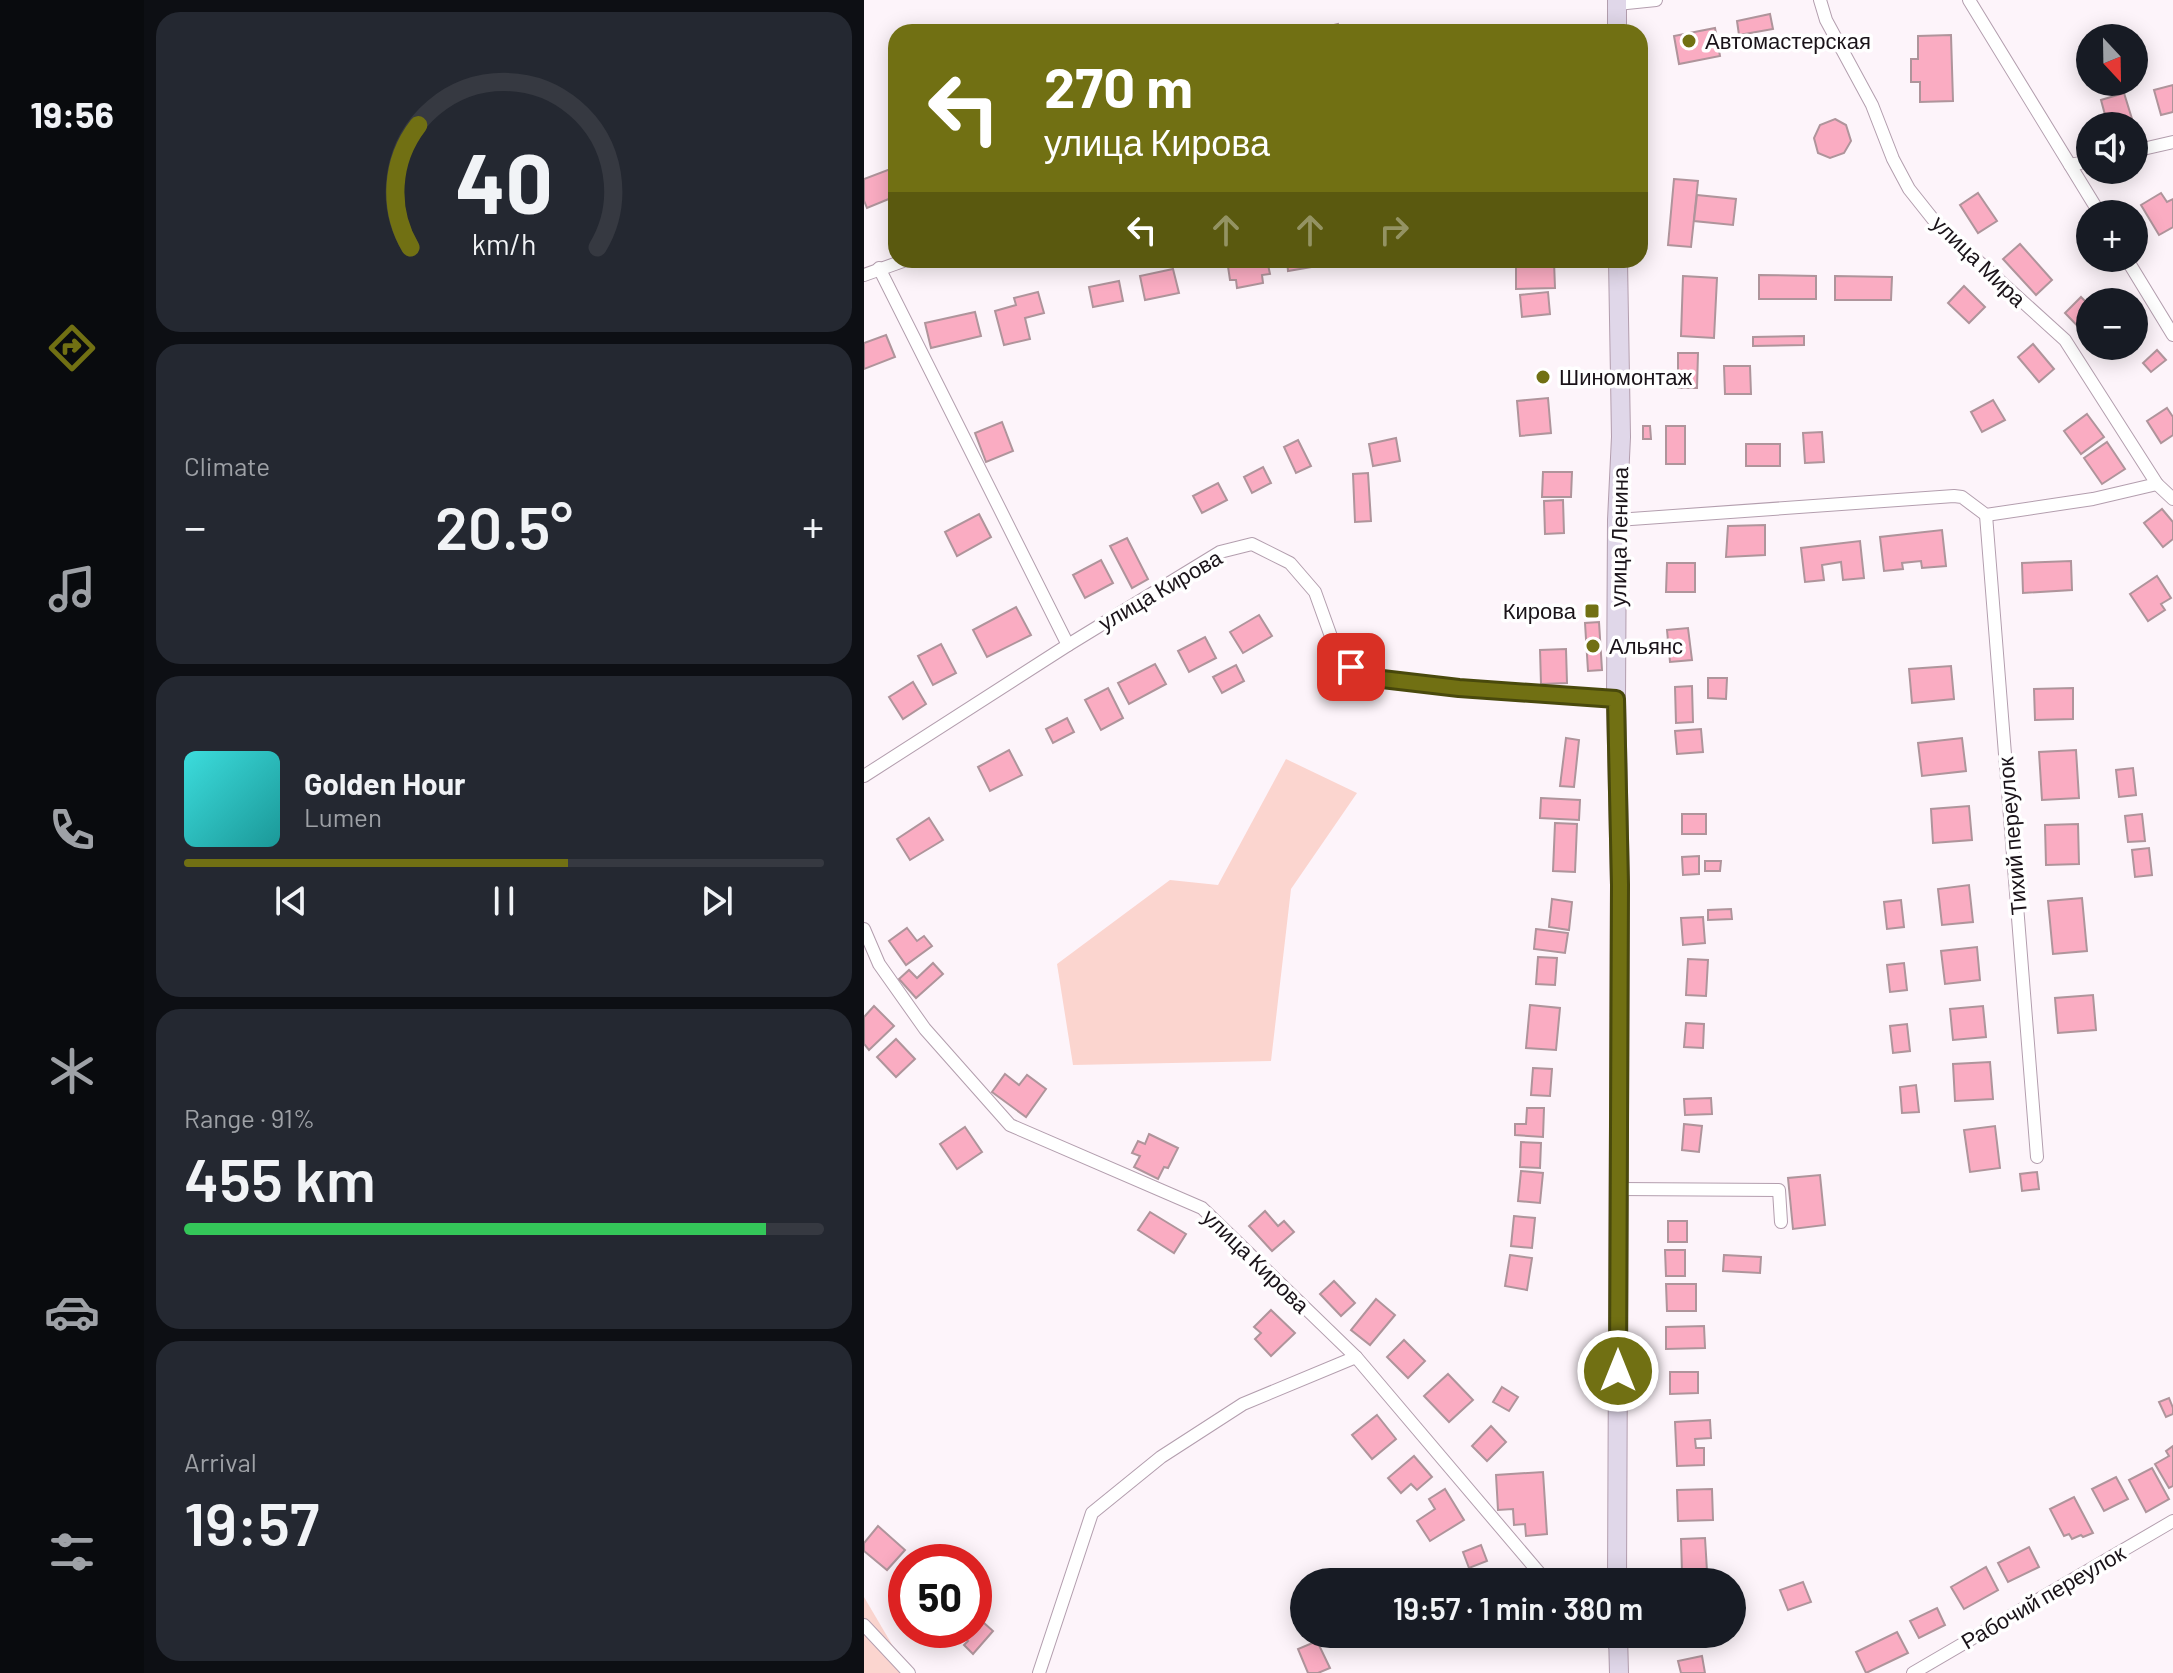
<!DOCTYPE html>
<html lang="en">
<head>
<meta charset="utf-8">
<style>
	body { margin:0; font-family:Barlow,sans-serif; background:#242831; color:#f1f3f6; height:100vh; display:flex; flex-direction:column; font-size:30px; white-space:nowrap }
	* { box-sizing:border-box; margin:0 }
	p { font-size:26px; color:#9ea1a6 }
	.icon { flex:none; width:44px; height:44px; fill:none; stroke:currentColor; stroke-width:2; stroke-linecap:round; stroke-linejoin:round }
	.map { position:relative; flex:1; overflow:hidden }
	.drawer { display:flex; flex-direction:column; gap:12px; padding:12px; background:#0d0f14; width:720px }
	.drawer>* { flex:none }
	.hud { position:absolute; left:24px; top:24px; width:760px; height:244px; border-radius:24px; box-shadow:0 4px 20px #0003; background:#717013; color:#fff; overflow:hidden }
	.needle { width:52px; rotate:158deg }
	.fabs { position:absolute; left:1212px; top:24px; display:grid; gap:16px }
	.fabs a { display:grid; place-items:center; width:72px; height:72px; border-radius:50%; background:#171b24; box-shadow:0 4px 20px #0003; font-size:40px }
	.speed { position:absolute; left:24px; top:1544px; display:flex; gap:16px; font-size:40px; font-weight:700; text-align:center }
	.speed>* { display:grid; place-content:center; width:104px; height:104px; border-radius:50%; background:#171b24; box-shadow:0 4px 20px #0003; line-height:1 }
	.speed .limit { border:12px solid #d22; background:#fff; color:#111 }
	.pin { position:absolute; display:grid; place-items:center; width:68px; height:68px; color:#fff; margin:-34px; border-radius:16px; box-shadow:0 4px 12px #0006 }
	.me { position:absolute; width:88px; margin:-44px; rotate:0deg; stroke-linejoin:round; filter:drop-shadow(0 0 6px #0008) }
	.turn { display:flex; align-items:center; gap:28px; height:168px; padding:0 24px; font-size:36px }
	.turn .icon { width:104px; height:104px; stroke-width:2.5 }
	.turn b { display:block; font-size:56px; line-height:68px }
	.lanes { display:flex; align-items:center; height:76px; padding:0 24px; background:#0003; justify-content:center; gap:40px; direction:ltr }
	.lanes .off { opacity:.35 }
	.big { font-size:60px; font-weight:600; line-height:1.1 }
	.drawer .widget { flex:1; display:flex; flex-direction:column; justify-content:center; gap:12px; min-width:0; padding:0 28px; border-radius:24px; background:#242831 }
	.drawer .dial { align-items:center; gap:0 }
	.dial svg { height:208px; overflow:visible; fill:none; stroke:#363941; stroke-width:7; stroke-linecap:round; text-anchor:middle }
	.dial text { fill:#f1f3f6; stroke:none }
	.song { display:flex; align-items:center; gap:24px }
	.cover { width:96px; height:96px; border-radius:12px; background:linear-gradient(135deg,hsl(180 70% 55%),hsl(180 70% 35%)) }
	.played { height:8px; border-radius:4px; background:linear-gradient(90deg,#717013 60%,#363941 60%) }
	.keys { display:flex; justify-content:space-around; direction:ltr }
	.heat { display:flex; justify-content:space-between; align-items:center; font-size:44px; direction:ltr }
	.charge { height:12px; border-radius:6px; background:linear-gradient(90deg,#34c759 91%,#363941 0) }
	.trip { position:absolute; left:426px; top:1568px; width:456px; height:80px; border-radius:40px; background:#171b24; box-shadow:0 4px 20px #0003; font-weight:600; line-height:80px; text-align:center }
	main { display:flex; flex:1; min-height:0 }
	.tabs { display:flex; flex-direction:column; width:144px; justify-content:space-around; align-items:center; background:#090b0e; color:#9ea1a6 }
	.tabs .icon { width:56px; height:56px }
	.tabs .on { color:#717013 }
	.tabs b { font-size:36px; color:#f1f3f6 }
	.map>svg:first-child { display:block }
	.green { fill:#fbd5cf }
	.building { fill:#faacc2; stroke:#af949b; stroke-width:2 }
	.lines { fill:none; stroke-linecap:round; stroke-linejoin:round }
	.minor-casing { stroke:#b39eae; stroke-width:14 }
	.secondary-casing { stroke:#b39eae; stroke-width:20 }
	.minor { stroke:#fff; stroke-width:12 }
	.secondary { stroke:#e0d7e9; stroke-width:18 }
	.route-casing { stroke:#49490c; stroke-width:20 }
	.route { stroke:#717013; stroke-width:14 }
	.poi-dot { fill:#717013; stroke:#fff; stroke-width:3 }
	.labels { text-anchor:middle; stroke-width:7; stroke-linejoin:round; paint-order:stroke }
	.poi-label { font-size:22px; fill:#1a1319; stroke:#fff; text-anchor:start }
	.street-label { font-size:22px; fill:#1a1319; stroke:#fff }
</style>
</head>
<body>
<main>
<nav class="tabs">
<b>19:56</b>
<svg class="icon on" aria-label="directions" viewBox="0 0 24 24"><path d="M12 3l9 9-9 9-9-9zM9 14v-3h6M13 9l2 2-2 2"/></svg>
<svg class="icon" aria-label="music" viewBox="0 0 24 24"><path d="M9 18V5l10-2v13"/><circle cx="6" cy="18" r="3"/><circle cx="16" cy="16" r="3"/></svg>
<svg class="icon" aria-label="phone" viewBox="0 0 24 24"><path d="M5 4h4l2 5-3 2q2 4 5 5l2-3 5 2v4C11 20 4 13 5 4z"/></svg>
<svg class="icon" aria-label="climate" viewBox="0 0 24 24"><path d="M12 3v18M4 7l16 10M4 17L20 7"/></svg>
<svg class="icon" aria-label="car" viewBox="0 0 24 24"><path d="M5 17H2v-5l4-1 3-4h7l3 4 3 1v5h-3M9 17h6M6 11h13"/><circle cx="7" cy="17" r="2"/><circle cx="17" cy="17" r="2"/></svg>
<svg class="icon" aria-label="filters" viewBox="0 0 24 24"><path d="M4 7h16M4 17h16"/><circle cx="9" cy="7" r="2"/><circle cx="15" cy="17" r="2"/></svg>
</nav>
<section class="drawer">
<div class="widget dial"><svg viewBox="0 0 100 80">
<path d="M14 69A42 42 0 1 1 86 69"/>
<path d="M14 69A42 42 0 0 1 17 22" stroke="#717013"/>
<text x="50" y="56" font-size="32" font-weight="700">40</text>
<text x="50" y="72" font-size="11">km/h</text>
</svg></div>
<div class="widget"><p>Climate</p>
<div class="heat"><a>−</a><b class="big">20.5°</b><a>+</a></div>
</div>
<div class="widget">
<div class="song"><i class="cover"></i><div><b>Golden Hour</b><p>Lumen</p></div></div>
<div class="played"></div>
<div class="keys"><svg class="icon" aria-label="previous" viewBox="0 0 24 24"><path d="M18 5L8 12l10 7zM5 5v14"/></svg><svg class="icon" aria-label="pause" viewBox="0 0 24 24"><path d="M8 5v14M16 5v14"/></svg><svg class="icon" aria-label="next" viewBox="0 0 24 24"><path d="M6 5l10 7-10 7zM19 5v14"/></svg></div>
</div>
<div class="widget"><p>Range · 91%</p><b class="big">455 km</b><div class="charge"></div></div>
<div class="widget"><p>Arrival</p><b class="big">19:57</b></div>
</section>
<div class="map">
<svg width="1309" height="1673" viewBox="0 0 1309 1673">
	<rect width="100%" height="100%" fill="#fdf4fa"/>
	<g class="green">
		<polygon points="422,759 493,793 427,889 407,1061 209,1065 193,964 306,880 354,885"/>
		<polygon points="0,1597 30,1648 40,1673 0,1673"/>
	</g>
	<g class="building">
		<polygon points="906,14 909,29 875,35 873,21"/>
		<polygon points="474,24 476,32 459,32 458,28"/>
		<polygon points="851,28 856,56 815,64 810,36"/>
		<polygon points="1087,35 1089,101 1056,102 1056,82 1047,82 1047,59 1054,59 1054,36"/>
		<polygon points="1309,85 1309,112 1297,115 1290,90"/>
		<polygon points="1260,93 1269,122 1255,126 1244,126 1237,100"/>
		<polygon points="971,119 982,125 987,141 980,153 966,158 954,153 950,138 956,125"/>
		<polygon points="29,168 32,177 32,196 3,208 0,201 0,179"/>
		<polygon points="810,179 834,181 827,247 804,245"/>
		<polygon points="1114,193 1133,221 1114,233 1096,205"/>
		<polygon points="1297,193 1303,202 1309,199 1309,227 1295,235 1277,205"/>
		<polygon points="833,195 872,199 869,225 830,221"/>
		<polygon points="1156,244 1188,280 1172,295 1139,259"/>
		<polygon points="363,260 403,260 406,274 398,275 399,283 373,288 372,280 366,280"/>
		<polygon points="423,260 454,260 454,266 424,271"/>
		<polygon points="690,261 691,288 652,289 652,263"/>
		<polygon points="309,269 315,293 281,300 276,276"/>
		<polygon points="895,275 952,276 952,299 895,299"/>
		<polygon points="819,276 853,278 850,338 817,336"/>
		<polygon points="971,276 1028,277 1027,300 971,300"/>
		<polygon points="255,281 259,301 229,307 225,287"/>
		<polygon points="1100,286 1121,307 1105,323 1084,303"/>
		<polygon points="174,292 180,313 161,318 166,339 140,345 131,311 152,305 150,298"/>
		<polygon points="684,292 686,314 658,317 656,295"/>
		<polygon points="1217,297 1226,306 1226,339 1201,313"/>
		<polygon points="111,312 117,336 67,348 61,323"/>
		<polygon points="22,335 31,357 0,369 0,343"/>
		<polygon points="940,336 940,345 889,346 889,337"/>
		<polygon points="1169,344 1190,369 1175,382 1154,357"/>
		<polygon points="1293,350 1302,360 1287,372 1279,363"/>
		<polygon points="814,353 834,353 833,388 814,388"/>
		<polygon points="860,366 886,366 887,394 861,394"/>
		<polygon points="684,398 687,433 656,436 653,401"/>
		<polygon points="1129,400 1141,420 1118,432 1107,412"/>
		<polygon points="1303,408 1309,417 1309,435 1297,443 1283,421"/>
		<polygon points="1223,414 1240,437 1217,454 1200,431"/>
		<polygon points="138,422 149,451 122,462 111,433"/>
		<polygon points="779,426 786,426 787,439 779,439"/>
		<rect x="802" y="426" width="19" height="38"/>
		<polygon points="958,432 960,462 941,463 939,433"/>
		<polygon points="532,438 536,461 509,466 505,444"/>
		<polygon points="434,440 447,466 432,473 420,447"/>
		<polygon points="1243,442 1261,469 1238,484 1220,458"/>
		<rect x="882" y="444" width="34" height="22"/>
		<polygon points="399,467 407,483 388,493 380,477"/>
		<polygon points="679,472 708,472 707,497 678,497"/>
		<polygon points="504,473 507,521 491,522 489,474"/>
		<polygon points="354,483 363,500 338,513 329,496"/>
		<polygon points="699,500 700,533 681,534 680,501"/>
		<polygon points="1298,509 1309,522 1309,539 1299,547 1280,523"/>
		<polygon points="115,514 127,537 93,556 81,532"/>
		<polygon points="901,525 901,555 862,557 864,526"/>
		<polygon points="1078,530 1082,566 1058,568 1057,561 1038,563 1039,569 1020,571 1016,537"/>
		<polygon points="263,538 284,579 268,588 246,546"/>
		<polygon points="996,541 1000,578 979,580 977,562 958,565 960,580 941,582 937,548"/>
		<polygon points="237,560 249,583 221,598 209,575"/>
		<polygon points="1207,561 1208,590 1159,593 1158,563"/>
		<polygon points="803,563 831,563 831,592 802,592"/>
		<polygon points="1293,576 1307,598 1297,604 1301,610 1284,621 1266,594"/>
		<polygon points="724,603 733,603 733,616 724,617"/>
		<polygon points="152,607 167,635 123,657 109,630"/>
		<polygon points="395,615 408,636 379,653 366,632"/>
		<polygon points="735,622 738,670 724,671 721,623"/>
		<polygon points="824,628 828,660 806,662 803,630"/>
		<polygon points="341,637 352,658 325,672 314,651"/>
		<polygon points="77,644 92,673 69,685 54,656"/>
		<polygon points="702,649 703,683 677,684 676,650"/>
		<polygon points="291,664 302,684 265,704 254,683"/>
		<polygon points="372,665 380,681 358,693 349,677"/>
		<polygon points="1087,666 1090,699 1048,703 1045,669"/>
		<polygon points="844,678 863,678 862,699 844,698"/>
		<polygon points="49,682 62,704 39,719 25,697"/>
		<polygon points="828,686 829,722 812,723 811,687"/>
		<polygon points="244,688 259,718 237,730 221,700"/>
		<polygon points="1209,688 1209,719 1171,720 1170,689"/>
		<polygon points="203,718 210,732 189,743 182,729"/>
		<polygon points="837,729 839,752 813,754 811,731"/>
		<polygon points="702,738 715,740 710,787 696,786"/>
		<polygon points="1098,738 1102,771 1058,776 1054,743"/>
		<polygon points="145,750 158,775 126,791 114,767"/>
		<polygon points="1212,750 1215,798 1178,800 1175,752"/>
		<polygon points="1269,768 1272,795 1255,797 1252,770"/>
		<polygon points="677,798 716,800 715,820 676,818"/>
		<polygon points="1105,806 1108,840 1069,843 1067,809"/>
		<rect x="818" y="814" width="24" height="20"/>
		<polygon points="1278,814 1281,841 1264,842 1261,816"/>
		<polygon points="65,818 79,840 46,860 33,839"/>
		<polygon points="691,823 713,824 711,872 689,871"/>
		<polygon points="1214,824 1215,864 1182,865 1181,825"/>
		<polygon points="1285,848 1288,875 1271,877 1268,850"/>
		<polygon points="835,856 835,874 819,875 818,857"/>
		<polygon points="841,861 857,861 856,871 841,871"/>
		<polygon points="1105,885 1109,922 1078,925 1074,889"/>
		<polygon points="1218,898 1223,951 1189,954 1184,901"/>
		<polygon points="688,899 708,902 705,930 685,927"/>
		<polygon points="1037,900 1040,927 1023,929 1020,902"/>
		<polygon points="867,909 868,919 844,920 844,910"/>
		<polygon points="839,917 841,943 819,945 817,918"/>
		<polygon points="43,928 53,941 60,936 68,946 42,965 25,941"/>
		<polygon points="672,929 704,933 701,953 670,949"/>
		<polygon points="1113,947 1116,980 1081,984 1077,951"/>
		<polygon points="674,957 693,958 691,985 672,984"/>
		<polygon points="824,959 844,960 842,996 822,995"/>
		<polygon points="69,963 79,974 52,998 35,979 45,970 53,978"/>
		<polygon points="1040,963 1043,990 1026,992 1023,965"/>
		<polygon points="1229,995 1232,1030 1194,1033 1191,998"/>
		<polygon points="666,1005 696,1008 692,1050 662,1048"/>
		<polygon points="10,1006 30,1026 5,1050 0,1044 0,1017"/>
		<polygon points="1119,1006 1122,1037 1089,1040 1086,1009"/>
		<polygon points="822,1023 840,1024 839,1048 820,1047"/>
		<polygon points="1043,1024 1046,1051 1029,1053 1026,1026"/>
		<polygon points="32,1039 51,1059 32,1077 13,1057"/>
		<polygon points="1126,1062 1129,1099 1091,1101 1089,1064"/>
		<polygon points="669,1068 688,1069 686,1096 667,1095"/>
		<polygon points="141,1074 155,1085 163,1075 182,1089 162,1117 128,1092"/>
		<polygon points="1052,1085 1055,1112 1038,1113 1036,1087"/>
		<polygon points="847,1098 848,1114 821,1115 820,1099"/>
		<polygon points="663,1108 680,1108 679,1137 651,1135 651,1124 662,1124"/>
		<polygon points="820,1124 838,1126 835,1152 818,1150"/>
		<polygon points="1131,1126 1136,1168 1106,1172 1100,1130"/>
		<polygon points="101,1127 118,1152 93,1169 76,1144"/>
		<polygon points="285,1134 314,1148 304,1168 300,1167 294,1179 270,1167 276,1156 268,1153 274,1141 281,1144"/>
		<polygon points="657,1142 677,1143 676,1168 656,1167"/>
		<polygon points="657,1171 679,1173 676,1203 654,1201"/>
		<polygon points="1173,1172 1175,1189 1158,1191 1156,1174"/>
		<polygon points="956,1175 961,1225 929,1229 924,1178"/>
		<polygon points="401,1211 414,1226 420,1221 430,1232 408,1251 385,1226"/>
		<polygon points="286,1212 322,1234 310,1253 274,1230"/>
		<polygon points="650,1216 671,1218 668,1248 647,1246"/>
		<rect x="804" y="1221" width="19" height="21"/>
		<polygon points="801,1250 821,1250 821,1276 802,1276"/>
		<polygon points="646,1255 668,1258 663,1290 641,1286"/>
		<polygon points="860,1255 897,1257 896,1273 859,1271"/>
		<polygon points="470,1281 491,1303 477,1316 456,1294"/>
		<polygon points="802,1284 832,1284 832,1311 803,1311"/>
		<polygon points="512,1299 531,1315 506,1345 487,1330"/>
		<polygon points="407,1310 431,1333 407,1356 391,1339 397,1333 390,1327"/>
		<polygon points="840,1326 841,1348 802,1349 802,1327"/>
		<polygon points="540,1340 561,1361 544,1378 523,1357"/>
		<polygon points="806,1372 834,1372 834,1393 806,1394"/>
		<polygon points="584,1374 609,1400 585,1422 560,1396"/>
		<polygon points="638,1387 654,1397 645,1411 629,1402"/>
		<polygon points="1305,1398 1309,1408 1309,1414 1302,1417 1295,1402"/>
		<polygon points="513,1415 532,1439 508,1459 488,1435"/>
		<polygon points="846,1420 847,1438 831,1439 832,1448 840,1448 840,1465 813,1466 811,1422"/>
		<polygon points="627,1426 642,1442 623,1461 608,1446"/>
		<polygon points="1309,1446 1309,1486 1305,1488 1291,1464 1305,1456 1302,1451"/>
		<polygon points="550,1456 568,1477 553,1490 547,1484 537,1493 524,1478"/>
		<polygon points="1288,1468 1305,1499 1282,1512 1265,1480"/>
		<polygon points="679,1472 683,1534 662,1536 661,1524 650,1525 649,1509 634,1510 632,1475"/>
		<polygon points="1252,1477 1264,1499 1240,1511 1228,1489"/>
		<polygon points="581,1489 600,1520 566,1541 553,1521 571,1509 565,1499"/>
		<polygon points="848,1489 849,1520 814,1521 813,1490"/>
		<polygon points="1210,1497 1229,1533 1219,1537 1217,1535 1208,1539 1205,1534 1200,1536 1186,1509"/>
		<polygon points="14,1526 41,1550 23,1570 0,1551 0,1543"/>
		<polygon points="841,1538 843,1571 818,1572 817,1539"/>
		<polygon points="617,1545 623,1561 605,1568 599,1552"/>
		<polygon points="1165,1547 1175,1567 1144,1582 1134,1563"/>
		<polygon points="1122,1567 1134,1590 1100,1609 1087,1587"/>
		<polygon points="939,1582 947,1602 924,1610 916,1590"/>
		<polygon points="1073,1608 1081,1625 1055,1638 1046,1621"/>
		<polygon points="110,1614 129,1631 109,1654 100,1645 104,1641 92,1630 110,1630"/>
		<polygon points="1033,1632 1044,1653 1002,1673 992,1652"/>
		<polygon points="817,1634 865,1634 866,1635 817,1639"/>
		<polygon points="453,1641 466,1668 454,1673 444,1673 434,1649"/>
		<polygon points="838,1656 841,1673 817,1673 814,1661"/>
	</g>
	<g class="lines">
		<defs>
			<g id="minor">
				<polyline points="956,0 962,20 1008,105 1029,159 1045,189 1072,223 1201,340 1293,484 1309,499"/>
				<polyline points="1105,0 1236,214"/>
				<polyline points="753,4 792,0"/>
				<polyline points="1270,151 1309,142"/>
				<polyline points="1206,165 1226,161"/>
				<polyline points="1262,258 1309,335"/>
				<polyline points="15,268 204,645"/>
				<polyline points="0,275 42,260"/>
				<polyline points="1122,515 1173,1157"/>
				<polyline points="753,520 1090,496 1098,497 1122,515 1229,499 1293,484"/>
				<polyline points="0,776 204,645 356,552 388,544 426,563 451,592 474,656 501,677 595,688 752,699"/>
				<polyline points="0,929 15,964 61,1029 146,1125 338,1208 492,1357 683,1582"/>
				<polyline points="755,1189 915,1190 917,1222"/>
				<polyline points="0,1625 45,1673"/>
				<polyline points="738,1634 755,1648"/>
				<polyline points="175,1673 228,1513 297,1457 379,1404 492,1357"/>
				<polyline points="1049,1673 1309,1521"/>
			</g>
			<g id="secondary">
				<polyline points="753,32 753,0"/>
				<polyline points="753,1582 756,885 752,699 753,520 757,437 754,260"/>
				<polyline points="754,1634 755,1673"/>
			</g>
		</defs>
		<use href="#minor" class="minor-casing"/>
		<use href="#secondary" class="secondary-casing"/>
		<use href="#minor" class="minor"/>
		<use href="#secondary" class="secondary"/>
	</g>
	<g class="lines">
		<defs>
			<polyline id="route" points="487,667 501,677 595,688 752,699 756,885 754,1371"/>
		</defs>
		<use href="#route" class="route-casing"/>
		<use href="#route" class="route"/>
	</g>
	<g class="poi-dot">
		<circle cx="825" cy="41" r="8"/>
		<circle cx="679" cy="377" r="8"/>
		<rect x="720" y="603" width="16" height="16" rx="4"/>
		<circle cx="729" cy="646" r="8"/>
	</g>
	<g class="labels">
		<g class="poi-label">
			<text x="841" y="49">Автомастерская</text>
			<text x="695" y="385">Шиномонтаж</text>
			<text x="712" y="619" text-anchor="end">Кирова</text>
			<text x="745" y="654">Альянс</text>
		</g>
		<g class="street-label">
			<text transform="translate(1115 261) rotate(44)" y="8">улица Мира</text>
			<text transform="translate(755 537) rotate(-89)" y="8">улица Ленина</text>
			<text transform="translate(296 590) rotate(-30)" y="8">улица Кирова</text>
			<text transform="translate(1148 836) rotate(-95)" y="8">Тихий переулок</text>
			<text transform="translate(392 1261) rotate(44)" y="8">улица Кирова</text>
			<text transform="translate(1179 1597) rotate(-30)" y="8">Рабочий переулок</text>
		</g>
	</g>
</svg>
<div class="fabs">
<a><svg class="needle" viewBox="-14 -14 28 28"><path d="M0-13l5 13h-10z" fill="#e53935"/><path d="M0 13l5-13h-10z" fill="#9ea1a6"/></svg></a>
<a><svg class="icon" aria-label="sound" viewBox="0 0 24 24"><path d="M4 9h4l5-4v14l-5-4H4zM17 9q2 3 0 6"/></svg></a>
<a>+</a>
<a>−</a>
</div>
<div class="speed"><div class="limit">50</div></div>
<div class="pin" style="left:487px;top:667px;background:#d93025"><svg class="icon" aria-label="arrive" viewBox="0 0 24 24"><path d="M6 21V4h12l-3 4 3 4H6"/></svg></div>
<svg class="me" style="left:754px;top:1371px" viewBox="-20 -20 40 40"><circle r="17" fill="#717013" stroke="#fff" stroke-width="3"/><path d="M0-11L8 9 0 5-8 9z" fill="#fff"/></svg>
<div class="trip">19:57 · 1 min · 380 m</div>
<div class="hud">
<div class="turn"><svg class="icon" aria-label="left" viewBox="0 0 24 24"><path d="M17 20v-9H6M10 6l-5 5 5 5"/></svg><div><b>270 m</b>улица Кирова</div></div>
<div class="lanes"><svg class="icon" aria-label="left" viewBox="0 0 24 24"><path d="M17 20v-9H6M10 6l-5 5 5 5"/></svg><svg class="icon off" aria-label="ahead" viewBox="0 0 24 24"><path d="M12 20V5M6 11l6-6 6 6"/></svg><svg class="icon off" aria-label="ahead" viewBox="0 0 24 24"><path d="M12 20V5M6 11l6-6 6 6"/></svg><svg class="icon off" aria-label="right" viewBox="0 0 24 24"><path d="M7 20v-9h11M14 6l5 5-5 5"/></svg></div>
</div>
</div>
</main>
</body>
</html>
